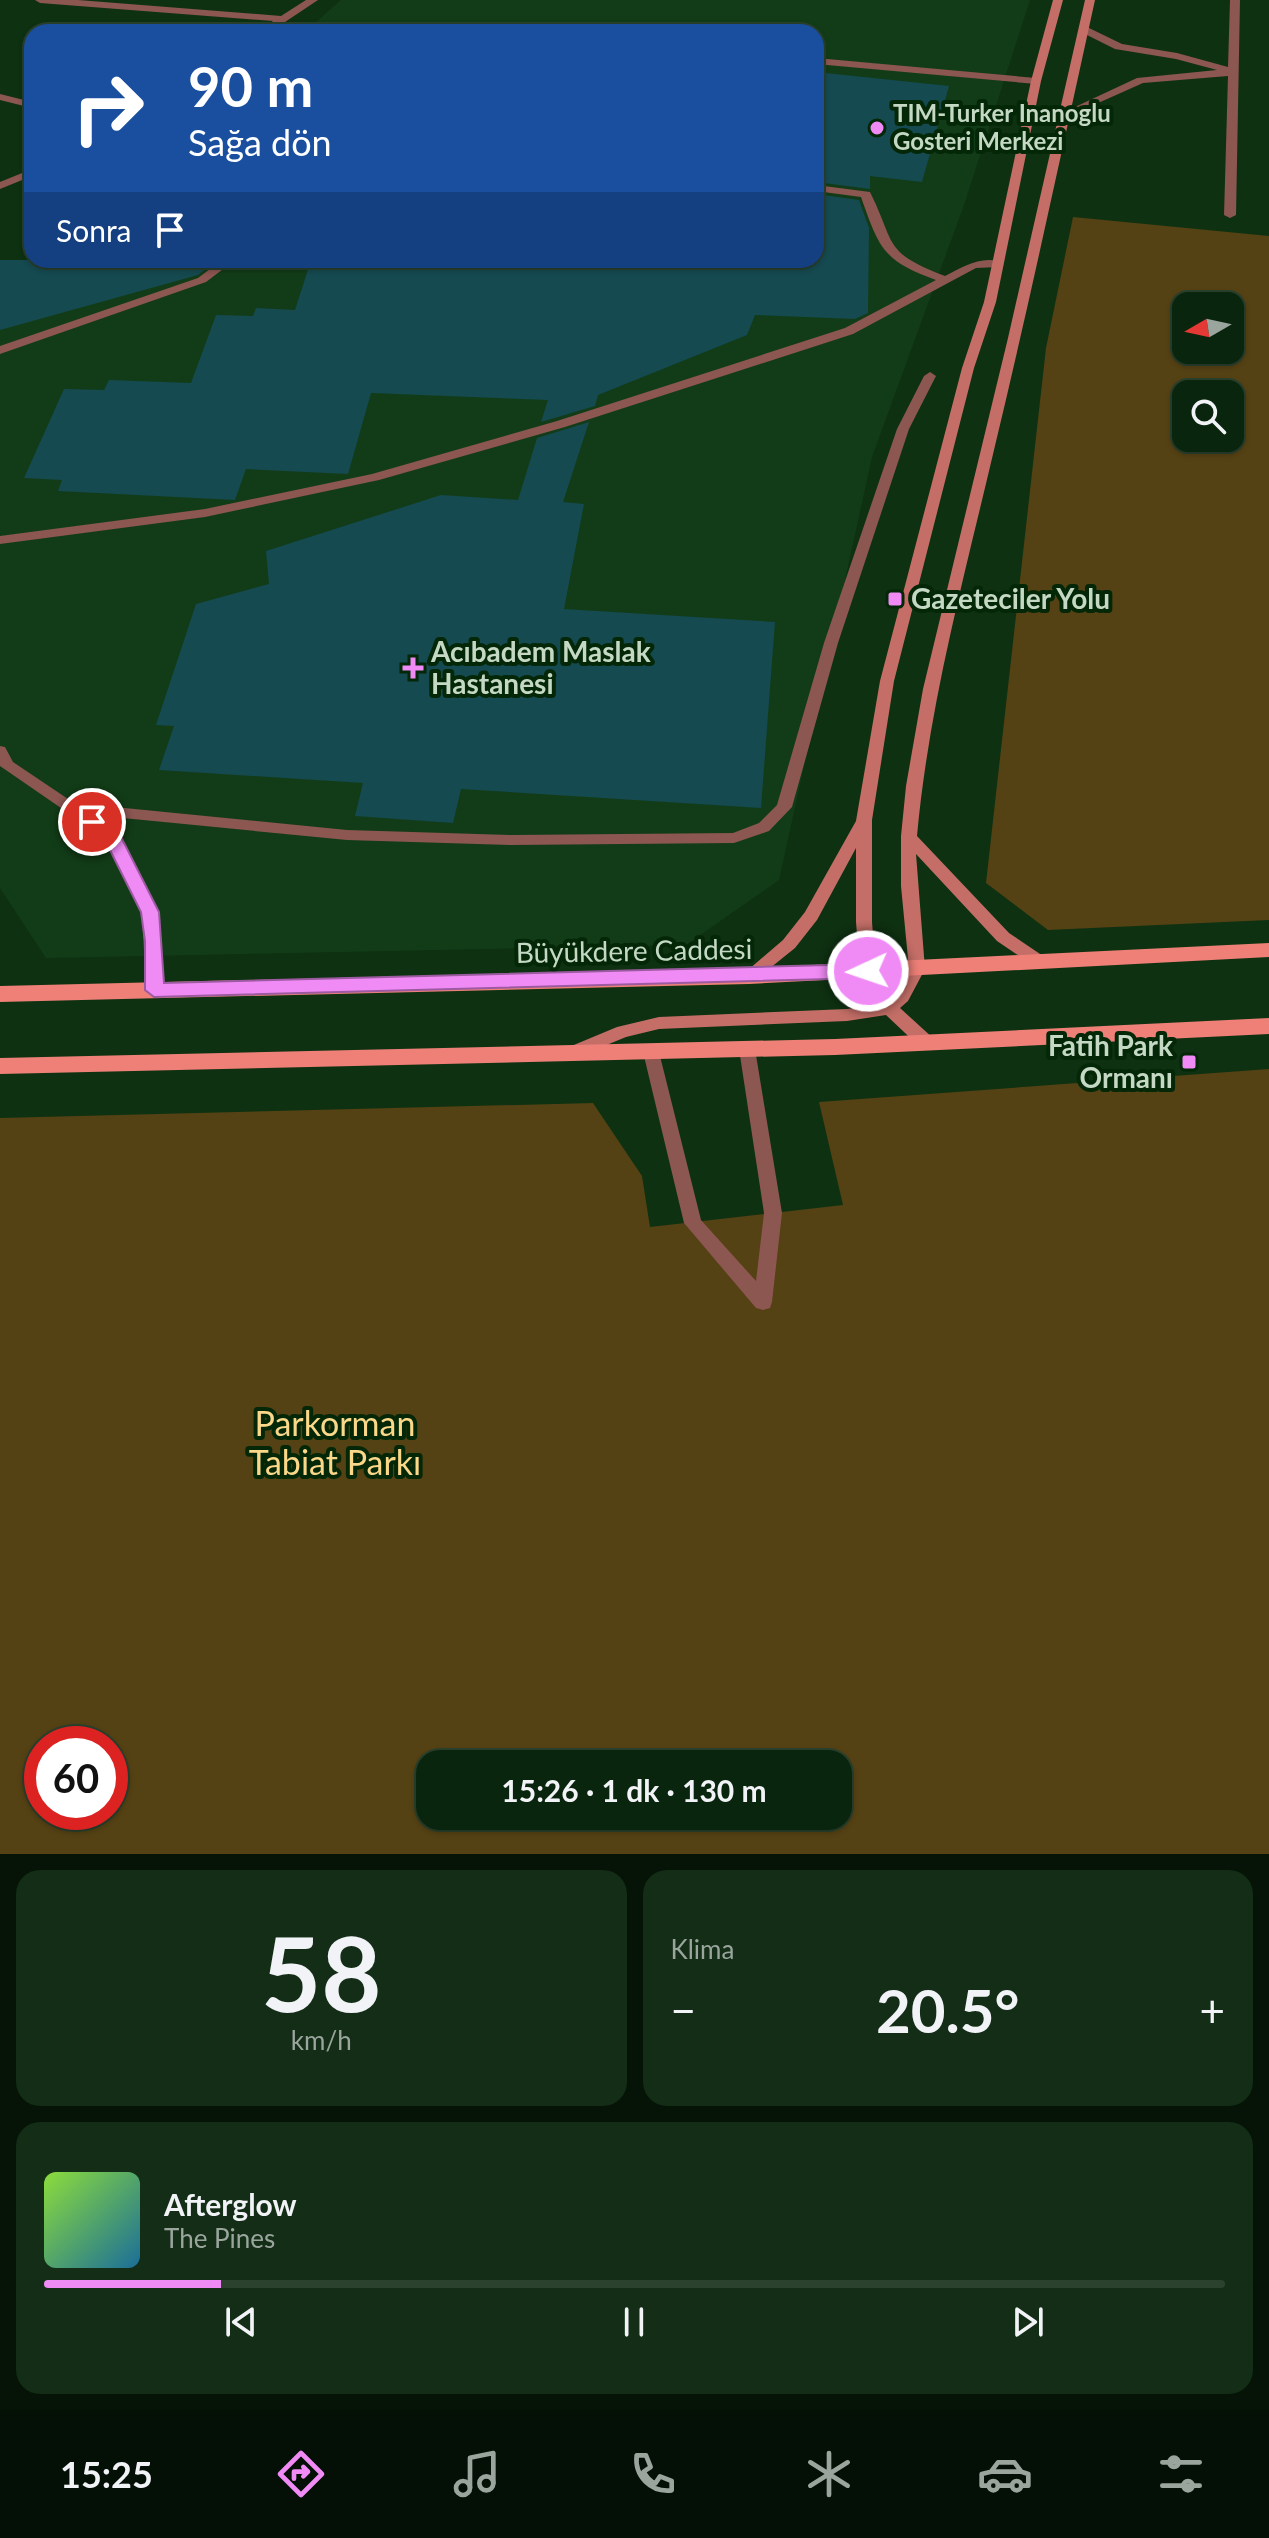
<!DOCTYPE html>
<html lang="tr">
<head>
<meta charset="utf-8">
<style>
	body { margin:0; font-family:Lato,sans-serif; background:#132d16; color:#f1f3f6; height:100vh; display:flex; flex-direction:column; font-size:30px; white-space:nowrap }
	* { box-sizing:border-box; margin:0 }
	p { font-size:26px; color:#99a59d }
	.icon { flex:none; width:44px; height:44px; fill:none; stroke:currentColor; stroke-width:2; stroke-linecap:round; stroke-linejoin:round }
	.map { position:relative; height:1854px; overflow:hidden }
	.panel { display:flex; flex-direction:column; gap:16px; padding:16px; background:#061407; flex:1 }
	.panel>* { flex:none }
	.banner { position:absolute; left:24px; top:24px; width:800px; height:244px; border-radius:24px; box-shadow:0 2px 6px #0004,0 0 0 2px #2a422e; background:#1a4fa0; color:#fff; overflow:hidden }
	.needle { width:52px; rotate:261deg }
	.tools { position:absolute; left:1172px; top:292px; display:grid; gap:16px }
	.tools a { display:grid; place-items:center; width:72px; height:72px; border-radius:16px; background:#0a250d; box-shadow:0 2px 6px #0004,0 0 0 2px #2a422e; font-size:40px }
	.speed { position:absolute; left:24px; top:1726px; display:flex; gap:16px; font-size:40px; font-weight:700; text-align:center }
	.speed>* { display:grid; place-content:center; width:104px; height:104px; border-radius:50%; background:#0a250d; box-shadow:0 2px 6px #0004,0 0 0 2px #2a422e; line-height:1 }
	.speed .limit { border:12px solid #d22; background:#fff; color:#111 }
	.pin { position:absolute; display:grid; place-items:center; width:68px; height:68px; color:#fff; margin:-34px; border:4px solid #fff; border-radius:50%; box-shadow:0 2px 8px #0007 }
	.me { position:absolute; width:88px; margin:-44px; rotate:267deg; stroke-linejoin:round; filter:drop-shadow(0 0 6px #0008) }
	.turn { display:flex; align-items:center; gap:28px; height:168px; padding:0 32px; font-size:36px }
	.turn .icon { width:104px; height:104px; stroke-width:2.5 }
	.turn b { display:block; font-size:56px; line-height:68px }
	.then { display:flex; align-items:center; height:76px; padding:0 32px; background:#0003; gap:16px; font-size:30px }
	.big { font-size:60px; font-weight:700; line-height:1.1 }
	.panel .tile { flex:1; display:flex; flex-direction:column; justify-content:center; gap:12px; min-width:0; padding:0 28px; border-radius:24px; background:#132d16 }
	.panel .dial { align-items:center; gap:0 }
	.dial b { font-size:104px; line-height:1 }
	.song { display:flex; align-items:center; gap:24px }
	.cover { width:96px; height:96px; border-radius:12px; background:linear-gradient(135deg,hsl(90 70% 55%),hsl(200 70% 35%)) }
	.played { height:8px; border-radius:4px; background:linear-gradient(90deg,#f08bf6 15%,#2a422e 15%) }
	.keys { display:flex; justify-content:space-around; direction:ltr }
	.heat { display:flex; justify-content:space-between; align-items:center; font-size:44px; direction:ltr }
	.panel .tiles { flex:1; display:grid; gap:16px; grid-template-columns:1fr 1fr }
	.tile:last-child { grid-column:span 2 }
	.trip { position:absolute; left:416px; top:1750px; width:436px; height:80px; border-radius:24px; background:#0a250d; box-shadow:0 2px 6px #0004,0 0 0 2px #2a422e; font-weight:700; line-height:80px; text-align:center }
	.tabs { display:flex; height:128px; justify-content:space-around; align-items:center; background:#040f05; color:#99a59d }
	.tabs .icon { width:56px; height:56px }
	.tabs .selected { color:#f08bf6 }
	.tabs b { font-size:36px; color:#f1f3f6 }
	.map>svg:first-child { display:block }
	.built { fill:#123c17 }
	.green { fill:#544114; fill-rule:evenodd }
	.building { fill:#154a50 }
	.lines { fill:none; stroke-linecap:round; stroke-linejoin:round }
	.service { fill:#8c5651; fill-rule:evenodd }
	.minor { fill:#8c5651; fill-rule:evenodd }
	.secondary { fill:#c46e67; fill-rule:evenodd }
	.primary { fill:#ee8078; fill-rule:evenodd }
	.route { fill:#f08bf6; stroke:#9c5aa0; stroke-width:2 }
	.poi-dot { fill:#f08bf6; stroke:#032707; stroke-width:3 }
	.labels { text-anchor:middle; stroke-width:8; stroke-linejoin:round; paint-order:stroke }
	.far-poi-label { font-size:24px; font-weight:bold; fill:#c4d8c4; stroke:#032707; text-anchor:start }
	.poi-label { font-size:28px; font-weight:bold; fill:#c4d8c4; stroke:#032707; text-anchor:start }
	.street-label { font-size:28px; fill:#c4d8c4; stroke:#032707 }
	.near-park-label { font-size:34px; fill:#fbd789; stroke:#032707 }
</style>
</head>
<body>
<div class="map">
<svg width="1269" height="1854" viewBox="0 0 1269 1854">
	<rect width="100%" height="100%" fill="#0e3111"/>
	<polygon class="built" points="341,0 1030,0 964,205 872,457 779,880 686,945 46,958 0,888 0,315 141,260 816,260 816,32 305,32"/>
	<g class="green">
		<path d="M1073,217L1269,236V920L1048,930L986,883L1046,348ZM1186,306H1230V350H1186ZM1186,394H1230V438H1186Z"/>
		<path d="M1269,1069V1854H0V1118L593,1103L642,1176L650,1227L843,1205L819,1102ZM42,1744H110V1812H42ZM430,1764H838V1816H430Z"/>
	</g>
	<g class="building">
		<polygon points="816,72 949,86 922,182 870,176 870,189 816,182"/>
		<polygon points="816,194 859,200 869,228 868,313 855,319 755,315 747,335 598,395 595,406 541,422 548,400 371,393 348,474 246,469 235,500 58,491 62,480 24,478 64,389 104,390 109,380 191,383 216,315 253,316 256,308 295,310 311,260 816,260"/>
		<polygon points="0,260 206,260 207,268 198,275 0,330"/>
		<polygon points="589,422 563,502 584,504 564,609 775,622 761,808 461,789 453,823 355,816 363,783 159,770 174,726 156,725 196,604 269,584 266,551 441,495 518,500 537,438"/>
	</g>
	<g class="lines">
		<g class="service">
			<polygon points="1230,0 1240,0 1236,215 1230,218 1224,215 1228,76 1143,83 1069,116 1060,114 1137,78 1217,70 1176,59 1115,49 1079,31 1079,27 1087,27 1122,44 1177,53 1228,67"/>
			<path d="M816,185L870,192C896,244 882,252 945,276C962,267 986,253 1004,264L998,267L976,268L853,334L565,427L379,480L205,517L0,544V536L205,509L372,474L557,421L845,328L936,280C883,261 879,248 861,197L816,191Z"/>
			<polygon points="222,260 235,260 206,282 0,354 0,346 198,278"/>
			<polygon points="930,372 936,376 909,429 838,643 792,807 769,831 734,843 512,845 347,840 92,815 117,832 158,912 162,990 160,994 148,994 146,990 142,912 106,839 0,766 0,746 5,747 13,762 74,803 347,830 512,835 733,833 759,823 777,805 824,643 897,429 924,376"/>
		</g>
		<g class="minor">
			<polygon points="35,0 78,0 281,16 306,0 318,0 270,32 258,32 273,21 40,3"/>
			<polygon points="816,58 1036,78 1041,81 1036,84 816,64"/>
			<polygon points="0,94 32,102 32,108 0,100"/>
			<polygon points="32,169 32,176 0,189 0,182"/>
			<polygon points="747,1043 753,1044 755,1049 782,1213 772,1302 770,1308 763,1310 756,1308 684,1223 643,1052 645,1047 657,1047 659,1052 701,1220 756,1281 764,1213 739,1049 741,1044"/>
		</g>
		<path class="secondary" d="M1053,0H1063L1041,81L996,302L974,368L894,681L872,820V922L876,971L891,997L909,969L901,886V836L906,786L923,689L1008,338L1085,0H1095C1062,150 1030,300 994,450C964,578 929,704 917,836L1009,933L1046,958L1048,962L1046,966H1034L997,941L916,854L925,969L908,1001L900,1008L934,1039L936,1044L934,1049H922L886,1015L847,1021L659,1029L626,1037L575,1058L569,1057L567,1052L569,1047L617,1027L659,1017L847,1009L878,1004L860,971L856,922V848L817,920L795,948L755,980H743L741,976L783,940L805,912L856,821L880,681L962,368L984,302L1031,81Z"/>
		<g class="primary">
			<polygon points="1269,943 1269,957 749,984 0,1002 0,986 749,968"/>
			<polygon points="1269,1018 1269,1034 835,1055 0,1074 0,1058 835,1039"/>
		</g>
	</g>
	<polygon class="route" points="92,816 118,831 159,912 164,983 868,964 877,971 868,978 154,997 145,990 145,941 141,912 105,840 83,822"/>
	<g class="poi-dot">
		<circle cx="877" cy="128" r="8"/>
		<rect x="887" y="591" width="16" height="16" rx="4"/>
		<path d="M409 656h8v8h8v8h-8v8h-8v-8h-8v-8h8z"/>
		<rect x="1181" y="1054" width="16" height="16" rx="4"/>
	</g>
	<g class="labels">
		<g class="far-poi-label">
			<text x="893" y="122">TIM-Turker Inanoglu<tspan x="893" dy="28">Gosteri Merkezi</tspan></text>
		</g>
		<g class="poi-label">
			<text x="911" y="609">Gazeteciler Yolu</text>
			<text x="431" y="662">Acıbadem Maslak<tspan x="431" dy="32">Hastanesi</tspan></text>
			<text x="1173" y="1056" text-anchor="end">Fatih Park<tspan x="1173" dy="32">Ormanı</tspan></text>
		</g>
		<g class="street-label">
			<text transform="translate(634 951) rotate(-1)" y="10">Büyükdere Caddesi</text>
		</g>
		<g class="near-park-label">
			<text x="335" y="1436">Parkorman<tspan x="335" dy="39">Tabiat Parkı</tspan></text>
		</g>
	</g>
</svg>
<div class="tools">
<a><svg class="needle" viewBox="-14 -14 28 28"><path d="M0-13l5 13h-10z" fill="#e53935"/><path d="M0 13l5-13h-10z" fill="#99a59d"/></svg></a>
<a><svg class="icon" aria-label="search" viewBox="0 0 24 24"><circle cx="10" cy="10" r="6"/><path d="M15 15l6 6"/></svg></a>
</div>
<div class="speed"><div class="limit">60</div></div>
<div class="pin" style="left:92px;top:822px;background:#d93025"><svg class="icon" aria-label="arrive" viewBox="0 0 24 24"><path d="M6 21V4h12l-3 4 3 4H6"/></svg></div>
<svg class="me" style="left:868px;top:971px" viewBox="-20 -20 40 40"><circle r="17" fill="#f08bf6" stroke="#fff" stroke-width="3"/><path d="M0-11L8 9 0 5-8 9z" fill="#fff"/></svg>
<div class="trip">15:26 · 1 dk · 130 m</div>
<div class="banner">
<div class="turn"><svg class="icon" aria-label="right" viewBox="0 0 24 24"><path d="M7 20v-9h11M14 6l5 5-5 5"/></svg><div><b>90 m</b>Sağa dön</div></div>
<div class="then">Sonra<svg class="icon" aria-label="arrive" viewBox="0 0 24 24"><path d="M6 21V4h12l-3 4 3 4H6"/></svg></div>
</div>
</div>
<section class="panel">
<div class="tiles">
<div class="tile dial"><b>58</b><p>km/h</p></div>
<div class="tile"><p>Klima</p>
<div class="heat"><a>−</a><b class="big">20.5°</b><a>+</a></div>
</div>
<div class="tile">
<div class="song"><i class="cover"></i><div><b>Afterglow</b><p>The Pines</p></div></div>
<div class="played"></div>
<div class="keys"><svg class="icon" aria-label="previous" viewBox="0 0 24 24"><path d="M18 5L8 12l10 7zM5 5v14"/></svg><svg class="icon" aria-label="pause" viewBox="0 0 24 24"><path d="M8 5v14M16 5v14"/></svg><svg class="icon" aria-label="next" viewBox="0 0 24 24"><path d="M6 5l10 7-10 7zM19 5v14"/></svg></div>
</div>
</div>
</section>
<nav class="tabs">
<b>15:25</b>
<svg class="icon selected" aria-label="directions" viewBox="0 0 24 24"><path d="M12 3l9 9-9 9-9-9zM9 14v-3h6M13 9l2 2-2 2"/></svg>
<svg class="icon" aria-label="music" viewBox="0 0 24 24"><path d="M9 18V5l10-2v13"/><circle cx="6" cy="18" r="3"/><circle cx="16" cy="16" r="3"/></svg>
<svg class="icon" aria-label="phone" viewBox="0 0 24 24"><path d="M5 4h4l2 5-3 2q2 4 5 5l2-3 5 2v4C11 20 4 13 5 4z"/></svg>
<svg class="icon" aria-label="climate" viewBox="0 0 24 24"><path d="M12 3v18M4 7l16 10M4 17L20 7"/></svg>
<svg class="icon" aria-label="car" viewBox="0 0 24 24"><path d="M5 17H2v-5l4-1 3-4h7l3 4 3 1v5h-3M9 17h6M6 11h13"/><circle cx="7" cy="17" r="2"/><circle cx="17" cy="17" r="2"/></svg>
<svg class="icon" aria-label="filters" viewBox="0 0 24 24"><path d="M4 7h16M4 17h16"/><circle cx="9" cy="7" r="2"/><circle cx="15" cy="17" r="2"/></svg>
</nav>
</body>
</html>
